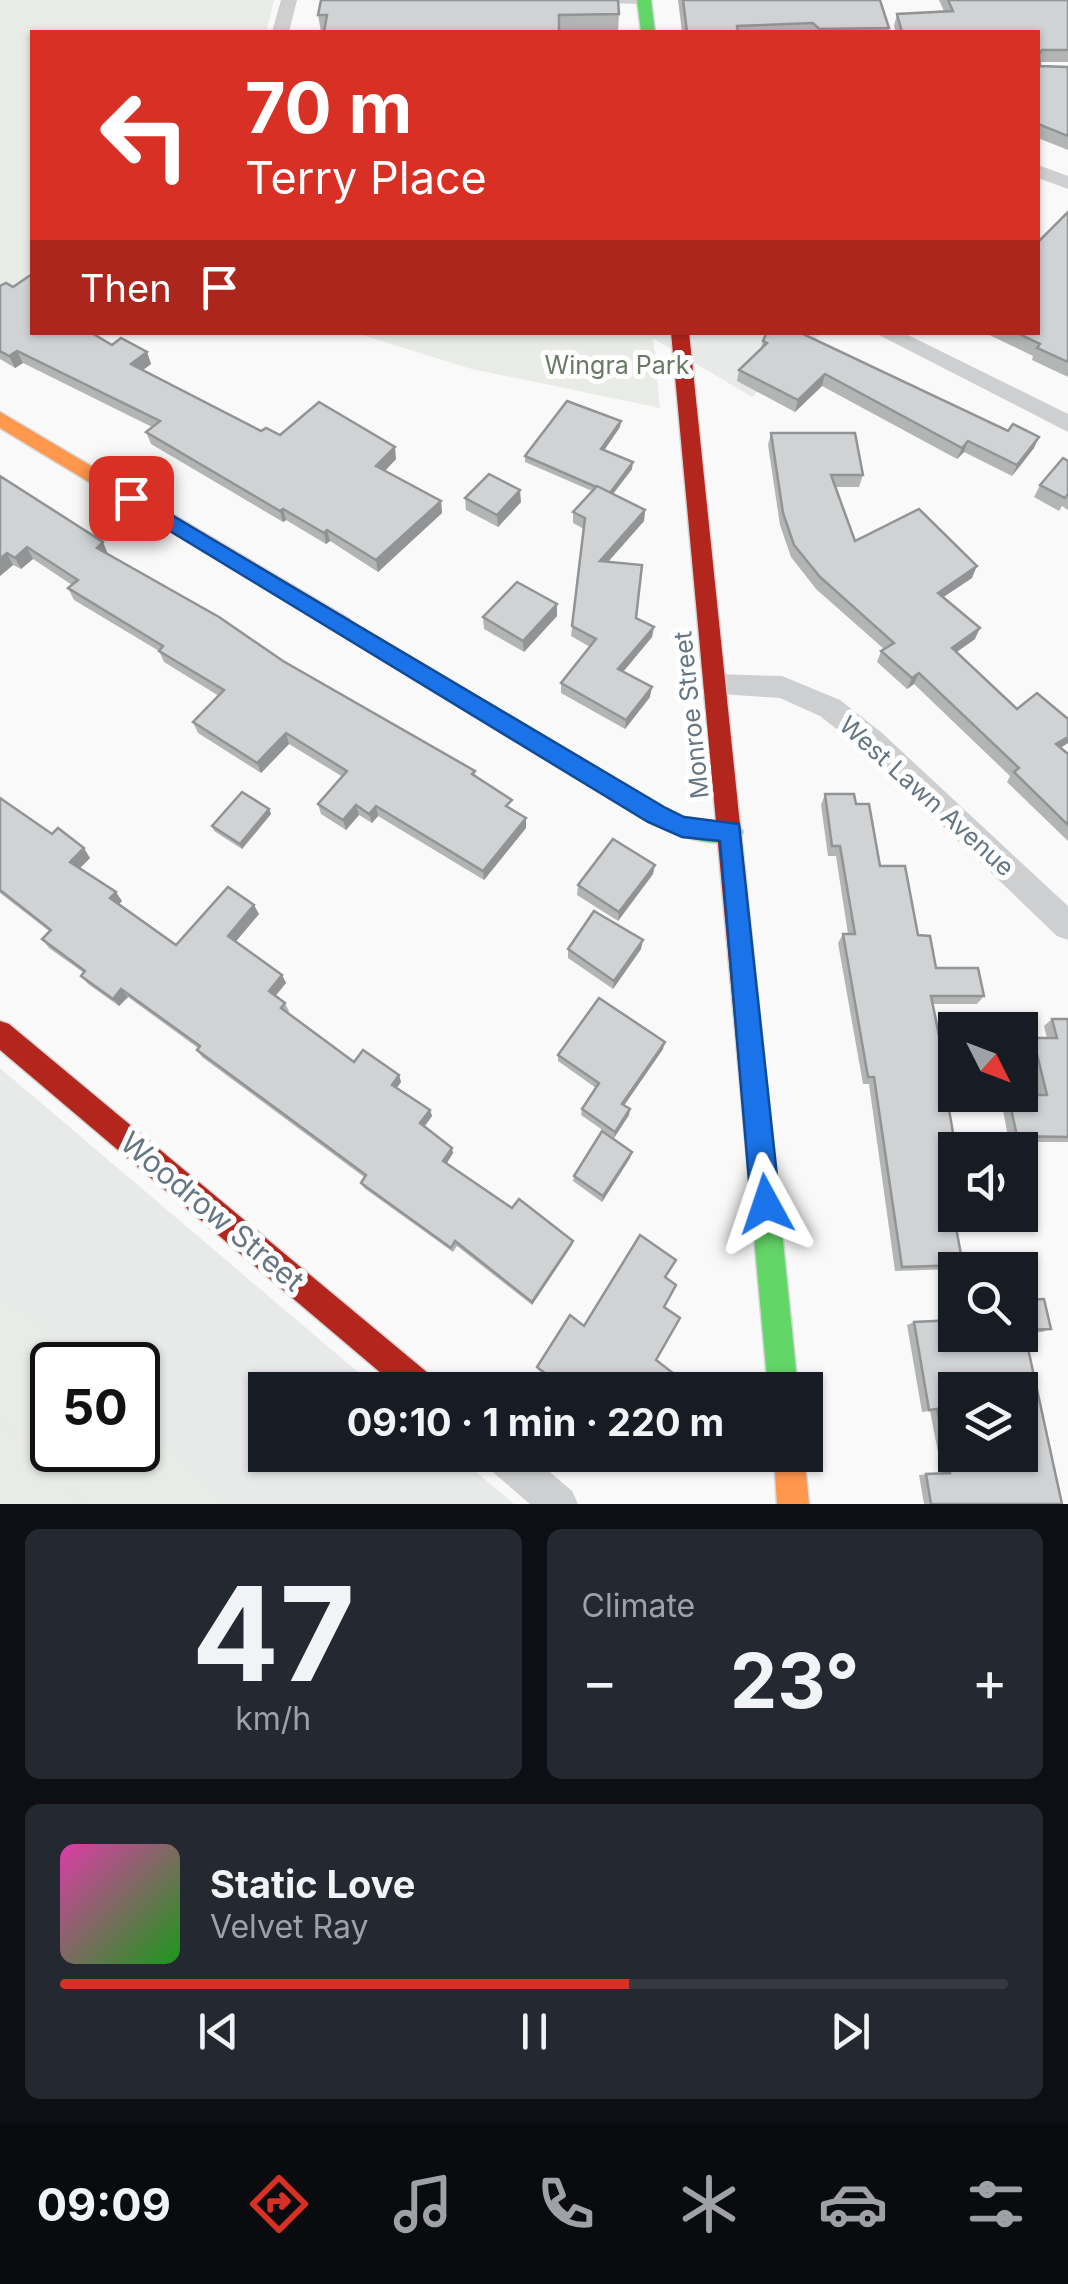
<!DOCTYPE html>
<html lang="en">
<head>
<meta charset="utf-8">
<style>
	body { margin:0; font-family:Inter,sans-serif; background:#242831; color:#f1f3f6; height:100vh; display:flex; flex-direction:column; font-size:38px; white-space:nowrap }
	* { box-sizing:border-box; margin:0 }
	p { font-size:32px; color:#9ea1a6 }
	.icon { flex:none; width:55px; height:55px; fill:none; stroke:currentColor; stroke-width:2; stroke-linecap:round; stroke-linejoin:round }
	.map { position:relative; height:1504px; overflow:hidden }
	.details { display:flex; flex-direction:column; gap:25px; padding:25px; background:#0d0f14; flex:1 }
	.details>* { flex:none }
	.top-card { position:absolute; left:30px; top:30px; width:1010px; height:305px; border-radius:0px; box-shadow:0 2px 8px #0004; background:#d93025; color:#fff; overflow:hidden }
	.needle { width:65px; rotate:132deg }
	.controls { position:absolute; left:938px; top:1012px; display:grid; gap:20px }
	.controls a { display:grid; place-items:center; width:100px; height:100px; border-radius:0px; background:#171b24; box-shadow:0 2px 8px #0004; font-size:50px }
	.speed { position:absolute; left:30px; top:1342px; display:flex; gap:20px; font-size:50px; font-weight:700; text-align:center }
	.speed>* { display:grid; place-content:center; width:130px; height:130px; border-radius:50%; background:#171b24; box-shadow:0 2px 8px #0004; line-height:1 }
	.speed .limit { border:5px solid #111; border-radius:15px; background:#fff; color:#111 }
	.pin { position:absolute; display:grid; place-items:center; width:85px; height:85px; color:#fff; margin:-42px; border-radius:20px; box-shadow:0 5px 15px #0006 }
	.me { position:absolute; width:110px; margin:-55px; rotate:355deg; stroke-linejoin:round; filter:drop-shadow(0 0 8px #0008) }
	.turn { display:flex; align-items:center; gap:35px; height:210px; padding:0 50px; font-size:45px }
	.turn .icon { width:130px; height:130px; stroke-width:2.5 }
	.turn b { display:block; font-size:70px; line-height:85px }
	.then { display:flex; align-items:center; height:95px; padding:0 50px; background:#0003; gap:20px; font-size:38px }
	.big { font-size:75px; font-weight:700; line-height:1.1 }
	.details .widget { flex:1; display:flex; flex-direction:column; justify-content:center; gap:15px; min-width:0; padding:0 35px; border-radius:15px; background:#242831 }
	.details .dial { align-items:center; gap:0 }
	.dial b { font-size:130px; line-height:1 }
	.song { display:flex; align-items:center; gap:30px }
	.cover { width:120px; height:120px; border-radius:15px; background:linear-gradient(135deg,hsl(320 70% 55%),hsl(120 70% 35%)) }
	.played { height:10px; border-radius:5px; background:linear-gradient(90deg,#d93025 60%,#363941 60%) }
	.keys { display:flex; justify-content:space-around; direction:ltr }
	.heat { display:flex; justify-content:space-between; align-items:center; font-size:55px; direction:ltr }
	.details .tiles { flex:1; display:grid; gap:25px; grid-template-columns:1fr 1fr }
	.widget:last-child { grid-column:span 2 }
	.trip { position:absolute; left:248px; top:1372px; width:575px; height:100px; border-radius:0px; background:#171b24; box-shadow:0 2px 8px #0004; font-weight:700; line-height:100px; text-align:center }
	.tabs { display:flex; height:160px; justify-content:space-around; align-items:center; background:#090b0e; color:#9ea1a6 }
	.tabs .icon { width:70px; height:70px }
	.tabs .on { color:#d93025 }
	.tabs b { font-size:45px; color:#f1f3f6 }
	.map>svg:first-child { display:block }
	.built { fill:#e8e9e9; fill-rule:evenodd }
	.green { fill:#e8ebe6 }
	.lines { fill:none; stroke-linecap:round; stroke-linejoin:round }
	.fast-casing { stroke:#d5d6d7; stroke-width:3 }
	.slow-casing { stroke:#d5d6d7; stroke-width:3 }
	.jam-casing { stroke:#d5d6d7; stroke-width:3 }
	.lane { fill:#cecfd0; fill-rule:evenodd }
	.street { fill:#cecfd0; fill-rule:evenodd }
	.fast { fill:#63d668; fill-rule:evenodd }
	.slow { fill:#ff974d; fill-rule:evenodd }
	.jam { fill:#b3261e; fill-rule:evenodd }
	.wall { fill:#b3b5b5 }
	.shaded-wall { fill:#929394 }
	.building { fill:#d0d2d3; stroke:#929394; stroke-width:2.5; fill-rule:evenodd }
	.route { fill:#1a73e8; stroke:#114b97; stroke-width:2.5 }
	.labels { text-anchor:middle; stroke-width:10; stroke-linejoin:round; paint-order:stroke }
	.park-label { font-size:25px; fill:#687a64; stroke:#fff }
	.street-label { font-size:25px; fill:#657683; stroke:#fff }
	.near-street-label { font-size:30px; fill:#657683; stroke:#fff }
</style>
</head>
<body>
<div class="map">
<svg width="1068" height="1504" viewBox="0 0 1068 1504">
	<rect width="100%" height="100%" fill="#f9f9f9"/>
	<g class="built">
		<polygon points="644,333 821,333 752,397"/>
		<path d="M0,1068L379,1390H265V1455H456L514,1504H0ZM52,1365H138V1450H52Z"/>
	</g>
	<g class="green">
		<polygon points="0,0 274,0 266,32 32,32 32,278 0,294"/>
		<polygon points="356,333 644,333 653,338 660,408 468,368"/>
		<polygon points="0,1300 30,1316 84,1365 52,1365 52,1450 138,1450 138,1419 223,1504 87,1504 0,1413"/>
		<polygon points="0,1420 1,1421 80,1504 0,1504"/>
	</g>
	<g class="lines">
		<defs>
			<g id="fast">
				<polygon points="637,0 651,0 655,32 641,32"/>
				<path d="M342,617L664,808L684,817L739,825L743,832L739,839C711,850 674,834 648,822L335,631L331,625L335,619Z"/>
				<polygon points="764,1178 774,1182 778,1192 798,1390 768,1390 750,1192 754,1182"/>
			</g>
			<g id="slow">
				<polygon points="0,412 349,619 353,625 349,631 335,631 0,428"/>
				<polygon points="774,1455 804,1455 809,1504 777,1504"/>
			</g>
			<g id="jam">
				<polygon points="671,332 689,332 778,1192 774,1202 764,1206 754,1202 750,1192"/>
				<polygon points="0,1021 9,1024 435,1379 439,1390 401,1390 0,1050"/>
			</g>
		</defs>
		<use href="#fast" class="fast-casing"/>
		<use href="#slow" class="slow-casing"/>
		<use href="#jam" class="jam-casing"/>
		<polygon class="lane" points="596,0 648,0 648,1 644,4 600,3"/>
		<g class="street">
			<polygon points="281,0 297,0 289,32 272,32"/>
			<polygon points="1038,165 1068,176 1068,189 1038,178"/>
			<polygon points="873,332 902,332 1068,414 1068,432"/>
			<polygon points="715,674 782,676 840,700 882,733 1068,906 1068,940 1057,936 862,749 820,716 780,698 706,693 702,685 706,677"/>
			<polygon points="482,1455 530,1455 572,1491 578,1504 530,1504 488,1468"/>
		</g>
		<use href="#fast" class="fast"/>
		<use href="#slow" class="slow"/>
		<use href="#jam" class="jam"/>
	</g>
	<g class="wall">
		<polygon points="678,0 880,0 889,28 888,32 682,32"/>
		<polygon points="939,0 1068,0 1068,62 1039,62 1040,66 1068,67 1068,150 1038,138 1038,32 896,32 894,26 897,14 944,11"/>
		<polygon points="619,14 618,32 321,32 318,15"/>
		<polygon points="1068,212 1068,377 1032,360 1033,356 983,332 1038,332"/>
		<polygon points="0,286 32,332 147,352 151,364 143,370 261,431 396,459 385,471 441,501 442,513 378,572 330,541 326,544 286,520 283,522 151,444 146,432 152,427 23,363 15,368 0,359"/>
		<polygon points="811,338 1034,448 1012,476 964,452 957,459 822,386 795,412 737,381 739,370 761,348 763,341"/>
		<polygon points="620,427 604,450 632,469 613,494 645,510 644,521 608,562 636,618 652,637 623,672 650,697 625,729 561,693 561,683 590,647 571,636 584,529 573,523 573,512 592,491 525,462 525,456"/>
		<polygon points="771,433 863,475 859,487 835,487 855,541 972,578 943,597 975,639 956,652 1017,709 1068,719 1068,743 1061,748 1068,754 1068,841 1007,782 1010,776 914,684 907,689 877,662 881,651 884,649 816,589 791,557 780,525 768,445"/>
		<polygon points="1068,461 1068,510 1062,506 1059,511 1034,497 1040,485"/>
		<polygon points="0,476 108,554 283,661 475,771 475,777 512,810 526,828 484,880 378,816 372,823 359,815 346,830 321,814 318,804 343,777 289,744 261,773 198,733 193,722 219,696 164,662 159,651 74,600 68,588 72,585 33,559 21,569 13,565 0,576"/>
		<polygon points="465,498 521,502 498,527 466,510"/>
		<polygon points="557,616 524,652 484,629 483,617"/>
		<polygon points="825,794 856,804 880,866 936,968 984,996 977,1004 932,1004 947,1075 944,1079 955,1150 955,1160 951,1164 944,1164 963,1265 955,1269 895,1271 869,1084 863,1084 838,943 843,934 848,934 836,856 828,856 821,805"/>
		<polygon points="0,798 52,834 90,858 80,868 122,901 119,904 176,945 259,914 235,942 282,975 286,983 275,996 285,1003 289,1011 287,1013 354,1062 399,1075 401,1082 397,1088 430,1110 432,1116 424,1127 453,1153 447,1163 512,1208 572,1245 532,1305 457,1246 453,1252 364,1188 361,1183 364,1177 202,1057 197,1050 198,1048 128,997 119,1006 88,984 81,976 84,973 49,948 42,939 49,931 0,893"/>
		<polygon points="269,809 271,814 242,849 214,831 212,826"/>
		<polygon points="653,874 618,921 577,895 578,885"/>
		<polygon points="568,949 641,949 613,989 568,958"/>
		<polygon points="1052,1019 1068,1019 1068,1142 1009,1142 1001,1100 1007,1095 1038,1094 1026,1045 1033,1038 1047,1038 1044,1026"/>
		<polygon points="663,1049 624,1105 629,1115 614,1138 581,1115 582,1109 596,1088 558,1061 558,1055"/>
		<polygon points="630,1158 602,1202 573,1181 574,1176"/>
		<polygon points="665,1277 656,1360 670,1390 564,1390 537,1369 537,1367 584,1326"/>
		<polygon points="1020,1300 1051,1329 1042,1332 1025,1333 1062,1504 924,1504 919,1475 942,1473 930,1411 922,1412 907,1325 914,1322 1020,1335"/>
	</g>
	<g class="shaded-wall">
		<polygon points="17,351 23,363 15,368 9,356"/>
		<polygon points="147,352 151,364 135,376 131,364"/>
		<polygon points="825,374 822,386 795,412 798,400"/>
		<polygon points="621,421 620,427 601,455 601,449"/>
		<polygon points="1039,437 1034,448 1012,476 1017,465"/>
		<polygon points="968,441 964,452 957,459 962,448"/>
		<polygon points="395,447 396,459 378,478 376,466"/>
		<polygon points="633,462 632,469 609,499 610,493"/>
		<polygon points="520,490 521,502 498,527 497,515"/>
		<polygon points="441,501 442,513 378,572 376,560"/>
		<polygon points="283,509 286,520 283,522 280,511"/>
		<polygon points="645,510 644,521 599,572 600,561"/>
		<polygon points="327,530 330,541 326,544 324,533"/>
		<polygon points="103,542 108,554 97,548"/>
		<polygon points="27,547 33,559 21,569 15,558"/>
		<polygon points="7,553 13,565 0,576 0,559"/>
		<polygon points="977,566 972,578 933,604 938,593"/>
		<polygon points="557,604 557,616 524,652 523,641"/>
		<polygon points="654,627 652,637 617,679 618,669"/>
		<polygon points="980,628 975,639 947,659 952,648"/>
		<polygon points="919,673 914,684 907,689 912,678"/>
		<polygon points="652,687 650,697 625,729 626,720"/>
		<polygon points="286,733 289,744 261,773 257,763"/>
		<polygon points="1068,737 1068,743 1049,754 1056,744"/>
		<polygon points="356,805 359,815 346,830 343,820"/>
		<polygon points="376,806 378,816 372,823 369,814"/>
		<polygon points="269,809 271,814 242,849 240,844"/>
		<polygon points="526,818 526,828 484,880 483,871"/>
		<polygon points="84,848 90,858 77,871 70,862"/>
		<polygon points="655,865 653,874 618,921 619,912"/>
		<polygon points="116,892 122,901 116,907 110,898"/>
		<polygon points="254,905 259,914 233,945 228,936"/>
		<polygon points="643,940 641,949 613,989 614,981"/>
		<polygon points="282,975 286,983 273,999 269,991"/>
		<polygon points="121,989 128,997 119,1006 113,999"/>
		<polygon points="665,1042 663,1049 621,1110 622,1104"/>
		<polygon points="399,1075 401,1082 394,1091 392,1085"/>
		<polygon points="630,1109 629,1115 614,1138 615,1132"/>
		<polygon points="430,1110 432,1116 422,1130 420,1123"/>
		<polygon points="452,1148 453,1153 445,1166 443,1161"/>
		<polygon points="632,1152 630,1158 602,1202 603,1196"/>
		<polygon points="573,1241 572,1245 532,1305 532,1302"/>
	</g>
	<g class="building">
		<polygon points="321,0 618,0 619,14 559,15 559,32 324,32 327,15 318,15"/>
		<polygon points="683,0 880,0 889,28 819,29 813,23 737,26 738,32 687,32"/>
		<polygon points="948,0 1068,0 1068,50 1042,50 1039,54 1040,66 1068,67 1068,136 1038,124 1038,32 902,32 897,14 953,11"/>
		<polygon points="1068,212 1068,362 1037,348 1040,344 1015,332 1038,332 1038,242"/>
		<polygon points="32,274 32,332 90,332 112,345 121,338 147,352 131,364 261,431 266,428 280,435 319,402 395,447 376,466 441,501 376,560 327,530 324,533 283,509 280,511 146,432 160,421 17,351 9,356 0,351 0,286 6,283 13,287"/>
		<polygon points="767,332 807,332 805,335 1008,431 1013,424 1039,437 1017,465 968,441 962,448 825,374 798,400 739,370 767,343 763,341"/>
		<polygon points="567,401 621,421 601,449 633,462 610,493 525,456"/>
		<polygon points="771,433 855,433 863,475 831,475 855,541 919,509 977,566 938,593 980,628 952,648 1017,709 1037,693 1068,719 1068,737 1056,744 1068,754 1068,825 1014,772 1019,768 919,673 912,678 881,651 894,643 820,577 794,545 783,513"/>
		<polygon points="1063,458 1068,461 1068,494 1065,498 1040,485"/>
		<polygon points="489,474 520,490 497,515 465,498"/>
		<polygon points="0,476 103,542 97,548 219,617 283,661 475,771 472,774 512,800 506,806 526,818 483,871 376,806 369,814 356,805 343,820 318,804 347,771 286,733 257,763 193,722 224,690 159,651 163,646 68,588 78,580 27,547 15,558 7,553 0,559"/>
		<polygon points="597,486 645,510 600,561 642,565 636,618 654,627 618,669 652,687 626,720 561,683 596,639 572,626 585,518 573,512"/>
		<polygon points="517,582 557,604 523,641 483,617"/>
		<polygon points="242,792 269,809 240,844 212,826"/>
		<polygon points="825,794 854,794 856,804 869,804 880,866 905,866 918,935 930,936 936,968 978,968 984,996 931,996 947,1075 943,1075 956,1150 955,1158 943,1158 963,1265 902,1267 874,1077 868,1077 843,934 855,934 840,846 832,846"/>
		<polygon points="0,798 52,834 58,828 84,848 70,862 116,892 110,898 176,945 228,887 254,905 228,936 282,975 269,991 285,1003 281,1008 354,1062 363,1050 399,1075 392,1085 430,1110 420,1123 452,1148 443,1161 512,1208 519,1199 573,1241 532,1302 455,1241 451,1248 361,1183 366,1175 197,1050 200,1046 121,989 113,999 81,976 85,971 42,939 51,930 0,890"/>
		<polygon points="613,839 655,865 619,912 578,885"/>
		<polygon points="594,911 643,940 614,981 568,949"/>
		<polygon points="599,998 665,1042 622,1104 630,1109 615,1132 582,1109 599,1083 558,1055"/>
		<polygon points="1052,1019 1068,1019 1068,1137 1017,1136 1008,1095 1047,1095 1033,1038 1057,1038"/>
		<polygon points="602,1131 632,1152 603,1196 574,1176"/>
		<polygon points="640,1235 676,1260 665,1277 676,1285 664,1307 680,1318 656,1360 678,1377 670,1390 567,1390 537,1367 570,1315 584,1326"/>
		<path d="M1044,1299L1051,1329L1024,1330L1062,1504H931L926,1474L950,1473L937,1409L929,1410L914,1322L955,1320V1335H1020V1300ZM955,1390H1020V1455H955Z"/>
	</g>
	<polygon class="route" points="131,491 664,807 684,817 739,824 780,1204 775,1214 766,1218 756,1214 751,1204 720,841 682,837 648,822 124,503 124,493"/>
	<g class="labels">
		<g class="park-label">
			<text x="617" y="374">Wingra Park</text>
		</g>
		<g class="street-label">
			<text transform="translate(691 715) rotate(-96)" y="9">Monroe Street</text>
			<text transform="translate(927 796) rotate(42)" y="9">West Lawn Avenue</text>
		</g>
		<g class="near-street-label">
			<text transform="translate(212 1212) rotate(40)" y="10">Woodrow Street</text>
		</g>
	</g>
</svg>
<div class="controls">
<a><svg class="needle" viewBox="-14 -14 28 28"><path d="M0-13l5 13h-10z" fill="#e53935"/><path d="M0 13l5-13h-10z" fill="#9ea1a6"/></svg></a>
<a><svg class="icon" aria-label="sound" viewBox="0 0 24 24"><path d="M4 9h4l5-4v14l-5-4H4zM17 9q2 3 0 6"/></svg></a>
<a><svg class="icon" aria-label="search" viewBox="0 0 24 24"><circle cx="10" cy="10" r="6"/><path d="M15 15l6 6"/></svg></a>
<a><svg class="icon" aria-label="layers" viewBox="0 0 24 24"><path d="M12 4l9 5-9 5-9-5zM3 14l9 5 9-5"/></svg></a>
</div>
<div class="speed"><div class="limit">50</div></div>
<div class="pin" style="left:131px;top:498px;background:#d93025"><svg class="icon" aria-label="arrive" viewBox="0 0 24 24"><path d="M6 21V4h12l-3 4 3 4H6"/></svg></div>
<svg class="me" style="left:766px;top:1204px" viewBox="-20 -20 40 40"><path d="M0-17L14 15 0 8-14 15z" fill="#1a73e8" stroke="#fff" stroke-width="4"/></svg>
<div class="trip">09:10 · 1 min · 220 m</div>
<div class="top-card">
<div class="turn"><svg class="icon" aria-label="left" viewBox="0 0 24 24"><path d="M17 20v-9H6M10 6l-5 5 5 5"/></svg><div><b>70 m</b>Terry Place</div></div>
<div class="then">Then<svg class="icon" aria-label="arrive" viewBox="0 0 24 24"><path d="M6 21V4h12l-3 4 3 4H6"/></svg></div>
</div>
</div>
<section class="details">
<div class="tiles">
<div class="widget dial"><b>47</b><p>km/h</p></div>
<div class="widget"><p>Climate</p>
<div class="heat"><a>−</a><b class="big">23°</b><a>+</a></div>
</div>
<div class="widget">
<div class="song"><i class="cover"></i><div><b>Static Love</b><p>Velvet Ray</p></div></div>
<div class="played"></div>
<div class="keys"><svg class="icon" aria-label="previous" viewBox="0 0 24 24"><path d="M18 5L8 12l10 7zM5 5v14"/></svg><svg class="icon" aria-label="pause" viewBox="0 0 24 24"><path d="M8 5v14M16 5v14"/></svg><svg class="icon" aria-label="next" viewBox="0 0 24 24"><path d="M6 5l10 7-10 7zM19 5v14"/></svg></div>
</div>
</div>
</section>
<nav class="tabs">
<b>09:09</b>
<svg class="icon on" aria-label="directions" viewBox="0 0 24 24"><path d="M12 3l9 9-9 9-9-9zM9 14v-3h6M13 9l2 2-2 2"/></svg>
<svg class="icon" aria-label="music" viewBox="0 0 24 24"><path d="M9 18V5l10-2v13"/><circle cx="6" cy="18" r="3"/><circle cx="16" cy="16" r="3"/></svg>
<svg class="icon" aria-label="phone" viewBox="0 0 24 24"><path d="M5 4h4l2 5-3 2q2 4 5 5l2-3 5 2v4C11 20 4 13 5 4z"/></svg>
<svg class="icon" aria-label="climate" viewBox="0 0 24 24"><path d="M12 3v18M4 7l16 10M4 17L20 7"/></svg>
<svg class="icon" aria-label="car" viewBox="0 0 24 24"><path d="M5 17H2v-5l4-1 3-4h7l3 4 3 1v5h-3M9 17h6M6 11h13"/><circle cx="7" cy="17" r="2"/><circle cx="17" cy="17" r="2"/></svg>
<svg class="icon" aria-label="filters" viewBox="0 0 24 24"><path d="M4 7h16M4 17h16"/><circle cx="9" cy="7" r="2"/><circle cx="15" cy="17" r="2"/></svg>
</nav>
</body>
</html>
